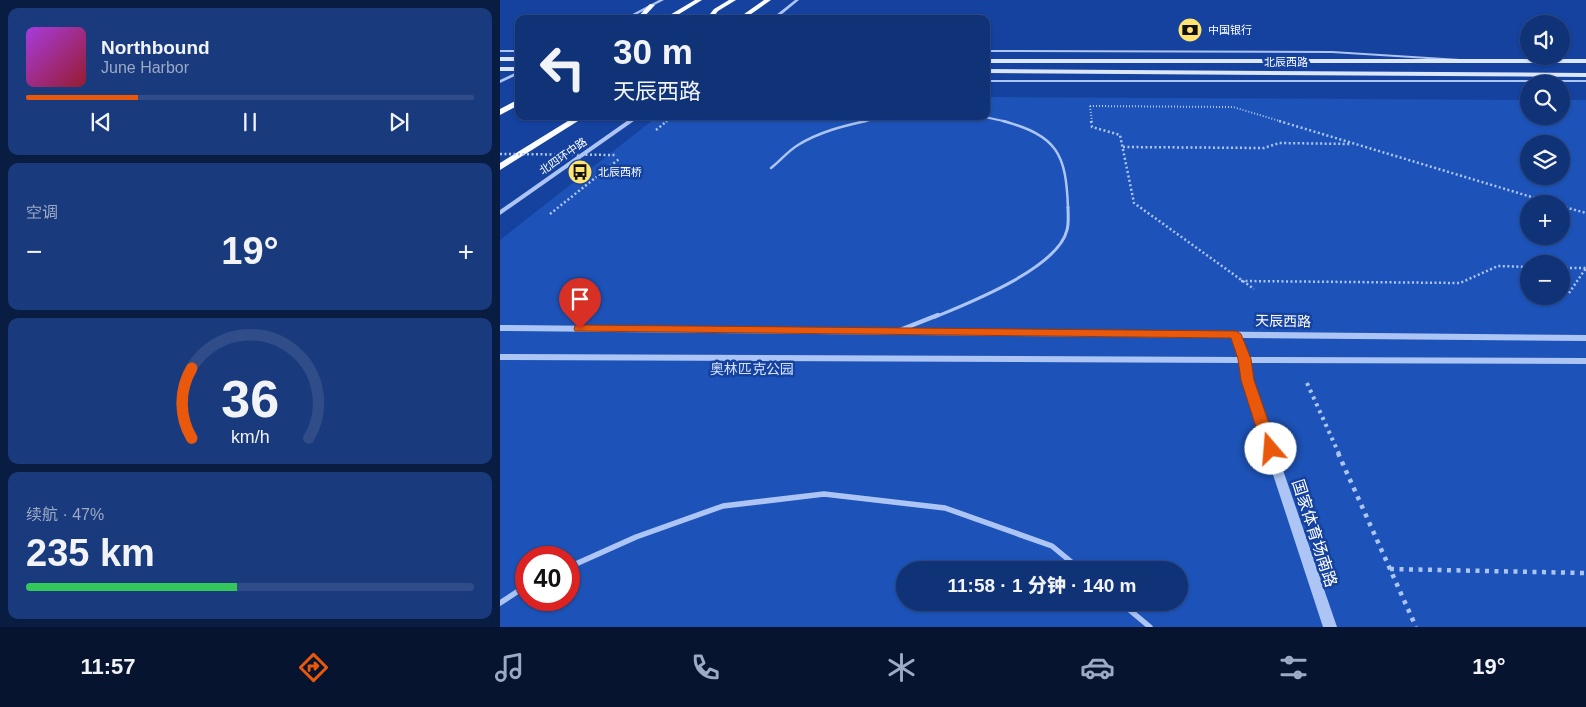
<!DOCTYPE html>
<html lang="zh">
<head>
<meta charset="utf-8">
<style>
	body { margin:0; font-family:Helvetica,"Noto Sans SC",sans-serif; background:#193a7c; color:#f1f3f6; height:100vh; display:flex; flex-direction:column; font-size:19px; white-space:nowrap }
	* { box-sizing:border-box; margin:0 }
	p { font-size:16px; color:#9caac6 }
	.icon { flex:none; width:28px; height:28px; fill:none; stroke:currentColor; stroke-width:2; stroke-linecap:round; stroke-linejoin:round }
	.map { position:relative; flex:1; overflow:hidden }
	.panel { display:flex; flex-direction:column; gap:8px; padding:8px; background:#091c41; width:500px }
	.panel>* { flex:none }
	.banner { position:absolute; left:15px; top:15px; width:475px; height:105px; border-radius:10px; box-shadow:0 1px 4px #0004,0 0 0 1px #304d89; background:#103277; color:#f1f3f6; overflow:hidden }
	.controls { position:absolute; left:1020px; top:15px; display:grid; gap:10px }
	.controls a { display:grid; place-items:center; width:50px; height:50px; border-radius:50%; background:#103277; box-shadow:0 1px 4px #0004,0 0 0 1px #304d89; font-size:25px }
	.speed { position:absolute; left:15px; top:546px; display:flex; gap:10px; font-size:25px; font-weight:700; text-align:center }
	.speed>* { display:grid; place-content:center; width:65px; height:65px; border-radius:50%; background:#103277; box-shadow:0 1px 4px #0004,0 0 0 1px #304d89; line-height:1 }
	.speed .limit { border:8px solid #d22; background:#fff; color:#111 }
	.pin { position:absolute; display:grid; place-items:center; width:42px; height:42px; color:#fff; margin:-51px -21px; border-radius:50% 50% 50% 0; rotate:-45deg; box-shadow:0 0 5px #0007 }
	.pin .icon { rotate:45deg }
	.me { position:absolute; width:55px; margin:-28px; rotate:342deg; stroke-linejoin:round; filter:drop-shadow(0 0 4px #0008) }
	.turn { display:flex; align-items:center; gap:18px; height:105px; padding:0 15px; font-size:22px }
	.turn .icon { width:65px; height:65px; stroke-width:2.5 }
	.turn b { display:block; font-size:35px; line-height:42px }
	.big { font-size:38px; font-weight:800; line-height:1.1 }
	.panel .tile { flex:1; display:flex; flex-direction:column; justify-content:center; gap:8px; min-width:0; padding:0 18px; border-radius:10px; background:#193a7c }
	.panel .dial { align-items:center; gap:0 }
	.dial svg { height:130px; overflow:visible; fill:none; stroke:#304d89; stroke-width:7; stroke-linecap:round; text-anchor:middle }
	.dial text { fill:#f1f3f6; stroke:none }
	.song { display:flex; align-items:center; gap:15px }
	.cover { width:60px; height:60px; border-radius:8px; background:linear-gradient(135deg,hsl(280 70% 55%),hsl(350 70% 35%)) }
	.played { height:5px; border-radius:2px; background:linear-gradient(90deg,#ea580c 25%,#304d89 25%) }
	.keys { display:flex; justify-content:space-around; direction:ltr }
	.heat { display:flex; justify-content:space-between; align-items:center; font-size:28px; direction:ltr }
	.charge { height:8px; border-radius:4px; background:linear-gradient(90deg,#34c759 47%,#304d89 0) }
	.trip { position:absolute; left:396px; top:561px; width:292px; height:50px; border-radius:25px; background:#103277; box-shadow:0 1px 4px #0004,0 0 0 1px #304d89; font-weight:800; line-height:50px; text-align:center }
	.tab-bar { display:flex; height:80px; justify-content:space-around; align-items:center; background:#061430; color:#9caac6 }
	.tab-bar .icon { width:35px; height:35px }
	.tab-bar .on { color:#ea580c }
	.tab-bar b { font-size:22px; color:#f1f3f6 }
	main { display:flex; flex:1; min-height:0 }
	.map>svg:first-child { display:block }
	.green { fill:#1d53b8; fill-rule:evenodd }
	.lines { fill:none; stroke-linecap:round; stroke-linejoin:round }
	.path-far3 { stroke:#adc5f4; stroke-width:2; stroke-dasharray:1 2; stroke-linecap:butt }
	.path-far2 { stroke:#adc5f4; stroke-width:2.5; stroke-dasharray:2 2.5; stroke-linecap:butt }
	.path-far1 { stroke:#adc5f4; stroke-width:4; stroke-dasharray:3 4.5; stroke-linecap:butt }
	.path { stroke:#adc5f4; stroke-width:4.5; stroke-dasharray:4 5.5; stroke-linecap:butt }
	.service-far4 { stroke:#adc5f4; stroke-width:2 }
	.service-far3 { stroke:#adc5f4; stroke-width:2.5 }
	.service-far2 { stroke:#adc5f4; stroke-width:3 }
	.service-far1 { stroke:#adc5f4; stroke-width:4.5 }
	.service { stroke:#adc5f4; stroke-width:5.5 }
	.tertiary { fill:#adc5f4; fill-rule:evenodd }
	.secondary { fill:#dce7fd; fill-rule:evenodd }
	.trunk { fill:#fcfdff; fill-rule:evenodd }
	.path-bridge { stroke:#adc5f4; stroke-width:2.5; stroke-dasharray:2 2.5; stroke-linecap:butt }
	.route { fill:#ea580c; stroke:#983908 }
	.labels { text-anchor:middle; stroke-width:5; stroke-linejoin:round; paint-order:stroke }
	.far-poi-label { font-size:11px; fill:#fff; stroke:#15429f; text-anchor:start }
	.far-street-label { font-size:11px; fill:#fff; stroke:#15429f }
	.street-label { font-size:14px; fill:#fff; stroke:#15429f }
	.park-label { font-size:14px; fill:#d5e3fd; stroke:#15429f }
	.near-street-label { font-size:16px; fill:#fff; stroke:#15429f }
</style>
</head>
<body>
<main>
<section class="panel">
<div class="tile">
<div class="song"><i class="cover"></i><div><b>Northbound</b><p>June Harbor</p></div></div>
<div class="played"></div>
<div class="keys"><svg class="icon" aria-label="previous" viewBox="0 0 24 24"><path d="M18 5L8 12l10 7zM5 5v14"/></svg><svg class="icon" aria-label="pause" viewBox="0 0 24 24"><path d="M8 5v14M16 5v14"/></svg><svg class="icon" aria-label="next" viewBox="0 0 24 24"><path d="M6 5l10 7-10 7zM19 5v14"/></svg></div>
</div>
<div class="tile"><p>空调</p>
<div class="heat"><a>−</a><b class="big">19°</b><a>+</a></div>
</div>
<div class="tile dial"><svg viewBox="0 0 100 80">
<path d="M14 69A42 42 0 1 1 86 69"/>
<path d="M14 69A42 42 0 0 1 14 26" stroke="#ea580c"/>
<text x="50" y="56" font-size="32" font-weight="700">36</text>
<text x="50" y="72" font-size="11">km/h</text>
</svg></div>
<div class="tile"><p>续航 · 47%</p><b class="big">235 km</b><div class="charge"></div></div>
</section>
<div class="map">
<svg width="1086" height="627" viewBox="0 0 1086 627">
	<rect width="100%" height="100%" fill="#15429f"/>
	<path class="green" d="M486,97L1029,100V116H1061V100H1086V627H0V240L158,116H486ZM1029,144H1061V176H1029ZM1029,204H1061V236H1029ZM1029,264H1061V296H1029ZM26,558H69V600H26ZM405,570H680V602H405Z"/>
	<g class="lines">
		<g class="path-far3">
			<polyline points="590,106 733,107 783,122"/>
			<polyline points="590,106 592,122"/>
			<polyline points="166,122 173,116"/>
		</g>
		<g class="path-far2">
			<polyline points="591,121 592,127 620,135 634,203 754,289"/>
			<polyline points="779,121 1055,204"/>
			<polyline points="156,130 167,121"/>
			<polyline points="623,147 764,148 779,143 851,144"/>
			<polyline points="1061,206 1086,213"/>
			<polyline points="50,214 119,159"/>
			<polyline points="1061,268 1086,268"/>
			<polyline points="741,281 960,283 998,266 1029,267"/>
			<polyline points="1069,293 1086,268"/>
		</g>
		<polyline class="path-far1" points="807,383 839,454"/>
		<g class="path">
			<polyline points="838,453 916,627"/>
			<polyline points="890,569 1086,573"/>
		</g>
		<g class="service-far4">
			<polyline points="480,116 508,122"/>
			<polyline points="360,122 391,116"/>
		</g>
		<g class="service-far3">
			<path d="M503,121C558,136 566,154 568,208"/>
			<path d="M271,168C280,161 288,151 298,145C319,132 343,126 366,121"/>
		</g>
		<path class="service-far2" d="M435,317C469,303 558,268 567,230C569,223 568,214 568,207"/>
		<polyline class="service-far1" points="400,330 438,315"/>
		<g class="service">
			<polyline points="69,567 136,537 223,506 324,494 445,508 552,546 581,570"/>
			<polyline points="620,602 650,627"/>
			<polyline points="0,603 26,586"/>
		</g>
		<g class="tertiary">
			<polygon points="159,0 164,0 128,19 123,19"/>
			<polygon points="295,0 299,0 276,19 271,19"/>
			<rect x="0" y="50" width="19" height="2"/>
			<polygon points="486,50 832,51 960,59 962,60 960,61 832,53 486,52"/>
			<polygon points="19,71 19,74 0,83 0,80"/>
			<rect x="486" y="80" width="600" height="2"/>
			<polygon points="134,116 141,116 0,215 0,210"/>
			<polygon points="0,325 1086,335 1086,341 742,338 748,357 1086,358 1086,364 749,363 752,380 837,627 823,627 742,380 740,363 0,360 0,354 739,357 733,338 0,331"/>
		</g>
		<g class="secondary">
			<rect x="0" y="57" width="19" height="4"/>
			<rect x="486" y="59" width="600" height="4"/>
			<rect x="0" y="67" width="19" height="4"/>
			<polygon points="486,69 1086,73 1086,77 486,73"/>
		</g>
		<g class="trunk">
			<polygon points="195,0 202,0 171,19 163,19"/>
			<polygon points="229,0 236,0 218,11 212,19 206,19 214,9"/>
			<polygon points="264,0 271,0 244,19 237,19"/>
			<polygon points="150,4 155,5 142,19 136,19"/>
			<polygon points="19,99 19,105 0,115 0,109"/>
			<polygon points="76,116 86,116 0,170 0,163"/>
		</g>
		<polyline class="path-bridge" points="0,154 116,155"/>
	</g>
	<polygon class="route" points="80,325 736,331 741,334 751,359 754,380 778,449 776,453 771,454 766,453 763,449 741,380 738,359 731,338 75,331 74,329 75,326"/>
	<defs>
		<symbol id="bank-disc" viewBox="-11 -11 22 22"><circle r="9.5" fill="#ffe56f" stroke="#15429f"/><path d="M-6-4H6V4H-6ZM0-2.3a2.3 2.3 0 1 0 0 4.6a2.3 2.3 0 1 0 0-4.6Z" fill="#111"/></symbol>
		<symbol id="bus-disc" viewBox="-11 -11 22 22"><circle r="9.5" fill="#ffe56f" stroke="#15429f"/><path d="M-5-6H5V4H4V6H2V4H-2V6H-4V4H-5ZM-3.5-4V0h7V-4ZM-3.5 1.2v1.5H-2V1.2ZM2 1.2v1.5H3.5V1.2Z" fill="#111"/></symbol>
	</defs>
	<g fill-rule="evenodd">
		<use href="#bank-disc" x="676" y="16" width="28" height="28"/>
		<use href="#bus-disc" x="66" y="158" width="28" height="28"/>
	</g>
	<g class="labels">
		<g class="far-poi-label">
			<text x="708" y="34">中国银行</text>
			<text x="98" y="176">北辰西桥</text>
		</g>
		<g class="far-street-label">
			<text x="786" y="66">北辰西路</text>
			<text transform="translate(63 156) rotate(-35)" y="4">北四环中路</text>
		</g>
		<g class="street-label">
			<text transform="translate(783 321) rotate(1)" y="5">天辰西路</text>
		</g>
		<g class="park-label">
			<text x="252" y="374">奥林匹克公园</text>
		</g>
		<g class="near-street-label">
			<text transform="translate(815 533) rotate(72)" y="6">国家体育场南路</text>
		</g>
	</g>
</svg>
<div class="controls">
<a><svg class="icon" aria-label="sound" viewBox="0 0 24 24"><path d="M4 9h4l5-4v14l-5-4H4zM17 9q2 3 0 6"/></svg></a>
<a><svg class="icon" aria-label="search" viewBox="0 0 24 24"><circle cx="10" cy="10" r="6"/><path d="M15 15l6 6"/></svg></a>
<a><svg class="icon" aria-label="layers" viewBox="0 0 24 24"><path d="M12 4l9 5-9 5-9-5zM3 14l9 5 9-5"/></svg></a>
<a>+</a>
<a>−</a>
</div>
<div class="speed"><div class="limit">40</div></div>
<div class="pin" style="left:80px;top:329px;background:#d93025"><svg class="icon" aria-label="arrive" viewBox="0 0 24 24"><path d="M6 21V4h12l-3 4 3 4H6"/></svg></div>
<svg class="me" style="left:771px;top:449px" viewBox="-20 -20 40 40"><circle r="19" fill="#fff"/><path d="M0-13L10 11 0 6-10 11z" fill="#ea580c"/></svg>
<div class="trip">11:58 · 1 分钟 · 140 m</div>
<div class="banner">
<div class="turn"><svg class="icon" aria-label="left" viewBox="0 0 24 24"><path d="M17 20v-9H6M10 6l-5 5 5 5"/></svg><div><b>30 m</b>天辰西路</div></div>
</div>
</div>
</main>
<nav class="tab-bar">
<b>11:57</b>
<svg class="icon on" aria-label="directions" viewBox="0 0 24 24"><path d="M12 3l9 9-9 9-9-9zM9 14v-3h6M13 9l2 2-2 2"/></svg>
<svg class="icon" aria-label="music" viewBox="0 0 24 24"><path d="M9 18V5l10-2v13"/><circle cx="6" cy="18" r="3"/><circle cx="16" cy="16" r="3"/></svg>
<svg class="icon" aria-label="phone" viewBox="0 0 24 24"><path d="M5 4h4l2 5-3 2q2 4 5 5l2-3 5 2v4C11 20 4 13 5 4z"/></svg>
<svg class="icon" aria-label="climate" viewBox="0 0 24 24"><path d="M12 3v18M4 7l16 10M4 17L20 7"/></svg>
<svg class="icon" aria-label="car" viewBox="0 0 24 24"><path d="M5 17H2v-5l4-1 3-4h7l3 4 3 1v5h-3M9 17h6M6 11h13"/><circle cx="7" cy="17" r="2"/><circle cx="17" cy="17" r="2"/></svg>
<svg class="icon" aria-label="filters" viewBox="0 0 24 24"><path d="M4 7h16M4 17h16"/><circle cx="9" cy="7" r="2"/><circle cx="15" cy="17" r="2"/></svg>
<b>19°</b>
</nav>
</body>
</html>
